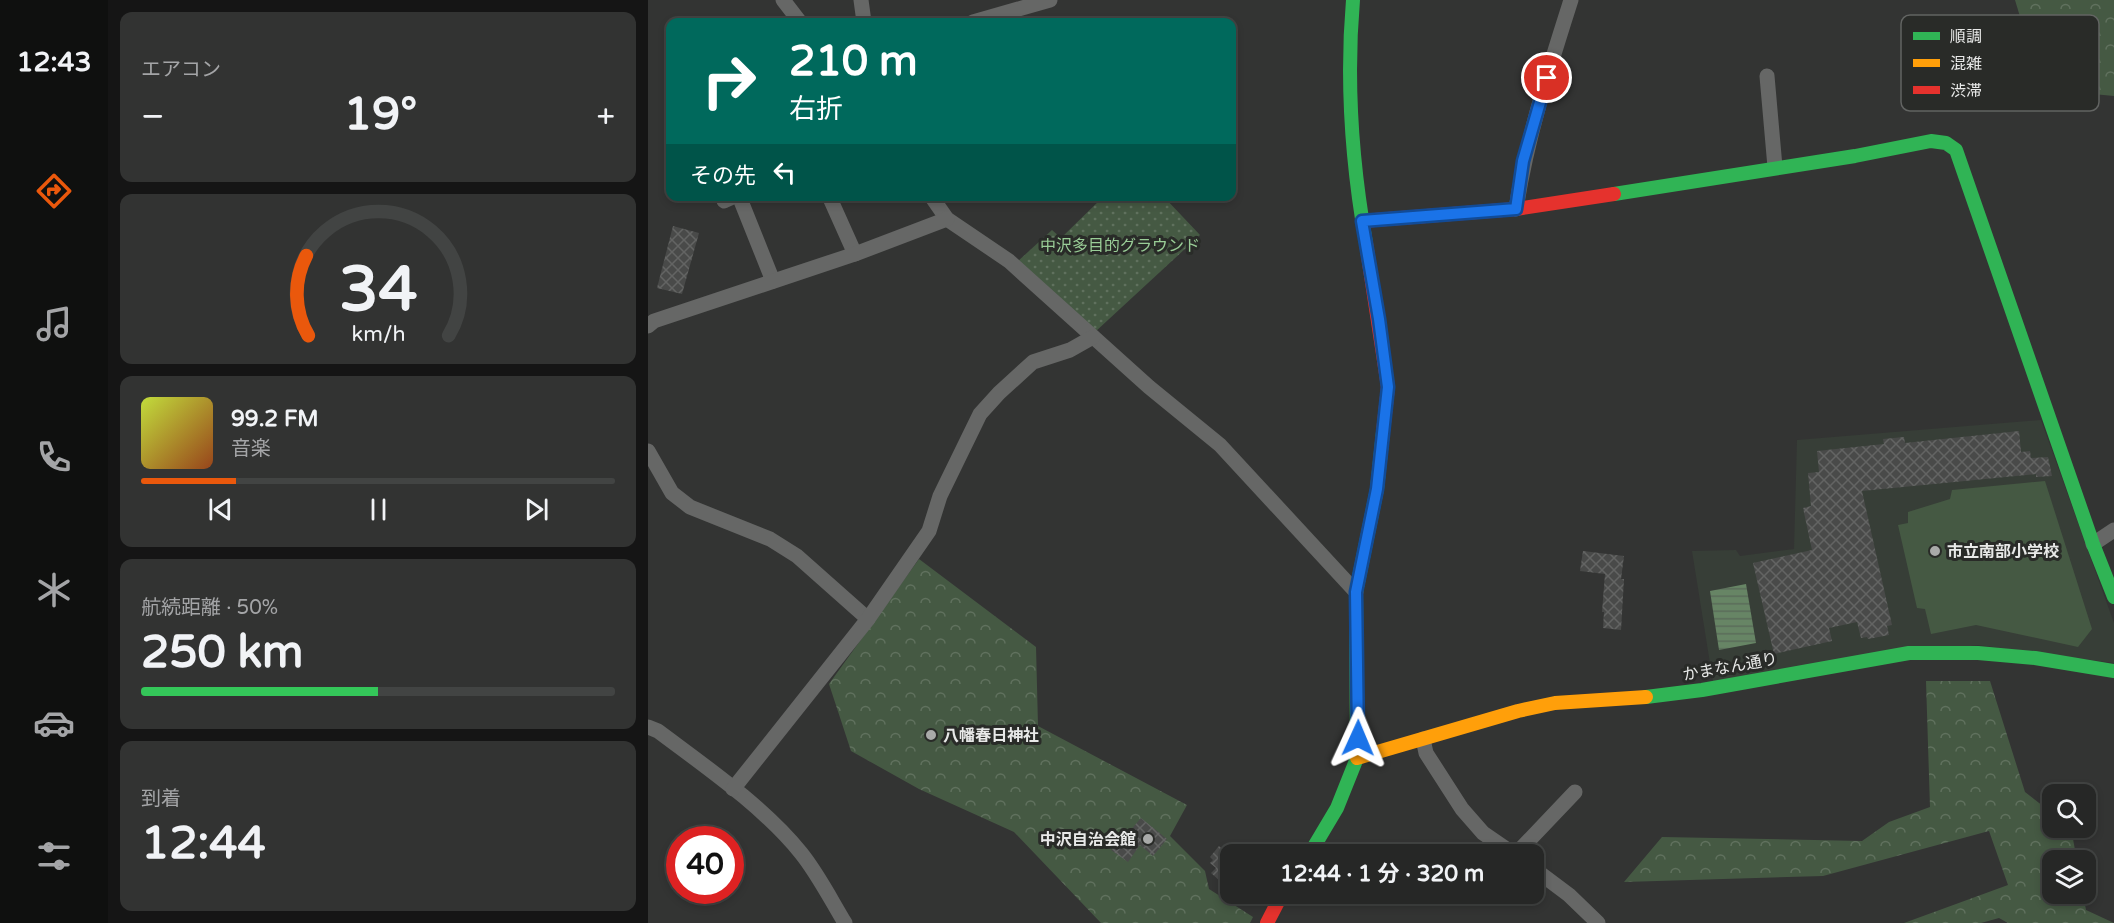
<!DOCTYPE html>
<html lang="ja">
<head>
<meta charset="utf-8">
<style>
	body { margin:0; font-family:"Varela Round","Noto Sans JP",sans-serif; background:#323332; color:#f1f3f6; height:100vh; display:flex; flex-direction:column; font-size:22px; white-space:nowrap }
	* { box-sizing:border-box; margin:0 }
	p { font-size:20px; color:#a4a5a7 }
	.icon { flex:none; width:33px; height:33px; fill:none; stroke:currentColor; stroke-width:2; stroke-linecap:round; stroke-linejoin:round }
	.map { position:relative; flex:1; overflow:hidden }
	.panel { display:flex; flex-direction:column; gap:12px; padding:12px; background:#151515; width:540px }
	.panel>* { flex:none }
	.guide { position:absolute; left:18px; top:18px; width:570px; height:183px; border-radius:12px; box-shadow:0 3px 9px #0003,0 0 0 2px #424443; background:#00695c; color:#fff; overflow:hidden }
	.tools { position:absolute; left:1394px; top:784px; display:grid; gap:12px }
	.tools a { display:grid; place-items:center; width:54px; height:54px; border-radius:12px; background:#262726; box-shadow:0 3px 9px #0003,0 0 0 2px #424443; font-size:30px }
	.speed { position:absolute; left:18px; top:826px; display:flex; gap:12px; font-size:30px; font-weight:700; text-align:center }
	.speed>* { display:grid; place-content:center; width:78px; height:78px; border-radius:50%; background:#262726; box-shadow:0 3px 9px #0003,0 0 0 2px #424443; line-height:1 }
	.speed .limit { border:9px solid #d22; background:#fff; color:#111 }
	.pin { position:absolute; display:grid; place-items:center; width:51px; height:51px; color:#fff; margin:-26px; border:3px solid #fff; border-radius:50%; box-shadow:0 2px 6px #0007 }
	.me { position:absolute; width:66px; margin:-33px; rotate:1deg; stroke-linejoin:round; filter:drop-shadow(0 0 4px #0008) }
	.turn { display:flex; align-items:center; gap:21px; height:126px; padding:0 24px; font-size:27px }
	.turn .icon { width:78px; height:78px; stroke-width:2.5 }
	.turn b { display:block; font-size:42px; line-height:51px }
	.then { display:flex; align-items:center; height:57px; padding:0 24px; background:#0003; gap:12px; font-size:22px }
	.big { font-size:45px; font-weight:700; line-height:1.1 }
	.panel .widget { flex:1; display:flex; flex-direction:column; justify-content:center; gap:9px; min-width:0; padding:0 21px; border-radius:12px; background:#323332 }
	.panel .dial { align-items:center; gap:0 }
	.dial svg { height:156px; overflow:visible; fill:none; stroke:#424443; stroke-width:7; stroke-linecap:round; text-anchor:middle }
	.dial text { fill:#f1f3f6; stroke:none }
	.song { display:flex; align-items:center; gap:18px }
	.cover { width:72px; height:72px; border-radius:9px; background:linear-gradient(135deg,hsl(70 70% 55%),hsl(20 70% 35%)) }
	.played { height:6px; border-radius:3px; background:linear-gradient(90deg,#ea580c 20%,#424443 20%) }
	.keys { display:flex; justify-content:space-around; direction:ltr }
	.heat { display:flex; justify-content:space-between; align-items:center; font-size:33px; direction:ltr }
	.charge { height:9px; border-radius:4px; background:linear-gradient(90deg,#34c759 50%,#424443 0) }
	.trip { position:absolute; left:572px; top:844px; width:324px; height:60px; border-radius:12px; background:#262726; box-shadow:0 3px 9px #0003,0 0 0 2px #424443; font-weight:700; line-height:60px; text-align:center }
	main { display:flex; flex:1; min-height:0 }
	.menu { display:flex; flex-direction:column; width:108px; justify-content:space-around; align-items:center; background:#0f100f; color:#a4a5a7 }
	.menu .icon { width:42px; height:42px }
	.menu .selected { color:#ea580c }
	.menu b { font-size:27px; color:#f1f3f6 }
	.map>svg:first-child { display:block }
	.built { fill:#373e37 }
	.green { fill:url(#green-dots) }
	.forest { fill:url(#forest-crowns) }
	.pitch { fill:#455943 }
	.water { fill:url(#water-rules) }
	.building { fill:url(#building-cross-hatch) }
	.lines { fill:none; stroke-linecap:round; stroke-linejoin:round }
	.street { stroke:#666766; stroke-width:15 }
	.fast { stroke:#30b455; stroke-width:14 }
	.slow { stroke:#ff9f0a; stroke-width:14 }
	.jam { stroke:#e5322d; stroke-width:14 }
	.route-casing { stroke:#114b97; stroke-width:15 }
	.route { stroke:#1a73e8; stroke-width:10 }
	.poi-dot { fill:#a9aaa9; stroke:#292b28; stroke-width:2 }
	.labels { text-anchor:middle; stroke-width:6; stroke-linejoin:round; paint-order:stroke }
	.park-label { font-size:16px; fill:#9ace97; stroke:#292b28 }
	.poi-label { font-size:16px; font-weight:bold; fill:#e8e9e8; stroke:#292b28; text-anchor:start }
	.street-label { font-size:16px; fill:#e8e9e8; stroke:#292b28 }
	.key { fill:#292b28; stroke:#626462; stroke-width:1.5 }
	.key-label { font-size:16px; fill:#e8e9e8 }
</style>
</head>
<body>
<main>
<nav class="menu">
<b>12:43</b>
<svg class="icon selected" aria-label="directions" viewBox="0 0 24 24"><path d="M12 3l9 9-9 9-9-9zM9 14v-3h6M13 9l2 2-2 2"/></svg>
<svg class="icon" aria-label="music" viewBox="0 0 24 24"><path d="M9 18V5l10-2v13"/><circle cx="6" cy="18" r="3"/><circle cx="16" cy="16" r="3"/></svg>
<svg class="icon" aria-label="phone" viewBox="0 0 24 24"><path d="M5 4h4l2 5-3 2q2 4 5 5l2-3 5 2v4C11 20 4 13 5 4z"/></svg>
<svg class="icon" aria-label="climate" viewBox="0 0 24 24"><path d="M12 3v18M4 7l16 10M4 17L20 7"/></svg>
<svg class="icon" aria-label="car" viewBox="0 0 24 24"><path d="M5 17H2v-5l4-1 3-4h7l3 4 3 1v5h-3M9 17h6M6 11h13"/><circle cx="7" cy="17" r="2"/><circle cx="17" cy="17" r="2"/></svg>
<svg class="icon" aria-label="filters" viewBox="0 0 24 24"><path d="M4 7h16M4 17h16"/><circle cx="9" cy="7" r="2"/><circle cx="15" cy="17" r="2"/></svg>
</nav>
<section class="panel">
<div class="widget"><p>エアコン</p>
<div class="heat"><a>−</a><b class="big">19°</b><a>+</a></div>
</div>
<div class="widget dial"><svg viewBox="0 0 100 80">
<path d="M14 69A42 42 0 1 1 86 69"/>
<path d="M14 69A42 42 0 0 1 13 28" stroke="#ea580c"/>
<text x="50" y="56" font-size="32" font-weight="700">34</text>
<text x="50" y="72" font-size="11">km/h</text>
</svg></div>
<div class="widget">
<div class="song"><i class="cover"></i><div><b>99.2 FM</b><p>音楽</p></div></div>
<div class="played"></div>
<div class="keys"><svg class="icon" aria-label="previous" viewBox="0 0 24 24"><path d="M18 5L8 12l10 7zM5 5v14"/></svg><svg class="icon" aria-label="pause" viewBox="0 0 24 24"><path d="M8 5v14M16 5v14"/></svg><svg class="icon" aria-label="next" viewBox="0 0 24 24"><path d="M6 5l10 7-10 7zM19 5v14"/></svg></div>
</div>
<div class="widget"><p>航続距離 · 50%</p><b class="big">250 km</b><div class="charge"></div></div>
<div class="widget"><p>到着</p><b class="big">12:44</b></div>
</section>
<div class="map">
<svg width="1466" height="923" viewBox="0 0 1466 923">
	<defs>
		<pattern id="green-dots" width="8" height="8" patternUnits="userSpaceOnUse" patternTransform="scale(1.5)"><rect width="8" height="8" fill="#455943"/><path d="M2 2h.1M6 6h.1" fill="none" stroke="#60715e" stroke-width="1.8" stroke-linecap="round"/></pattern>
		<pattern id="forest-crowns" width="20" height="18" patternUnits="userSpaceOnUse" patternTransform="scale(1.5)"><rect width="20" height="18" fill="#455943"/><path d="M2 6a3 3 0 1 1 6 0M12 15a3 3 0 1 1 6 0" fill="none" stroke="#60715e"/></pattern>
		<pattern id="water-rules" width="6" height="5" patternUnits="userSpaceOnUse" patternTransform="scale(1.5)"><rect width="6" height="5" fill="#678565"/><path d="M0 2.5h6" fill="none" stroke="#5a6c59"/></pattern>
		<pattern id="building-cross-hatch" width="8" height="8" patternUnits="userSpaceOnUse" patternTransform="scale(1.5)"><rect width="8" height="8" fill="#494a49"/><path d="M0 0l8 8M0 8l8-8" fill="none" stroke="#636463"/></pattern>
	</defs>
	<rect width="100%" height="100%" fill="#333433"/>
	<polygon class="built" points="1393,420 1466,623 1466,663 1330,645 1065,682 1044,551 1088,550 1092,556 1146,549 1149,440"/>
	<polygon class="green" points="455,197 516,197 552,235 447,332 369,262 404,230 413,238"/>
	<g class="forest">
		<polygon points="1367,0 1466,0 1466,96 1394,89"/>
		<polygon points="271,559 388,647 390,726 539,805 522,836 557,871 561,889 605,917 602,923 453,923 366,832 271,789 203,751 181,684"/>
		<polygon points="1278,681 1342,681 1377,792 1404,813 1404,828 1423,828 1429,861 1404,861 1404,894 1435,894 1438,910 1466,923 1360,923 1351,918 1333,923 1256,923 1360,885 1341,831 1175,876 976,882 1014,837 1214,841 1241,822 1282,807"/>
	</g>
	<polygon class="pitch" points="1397,481 1444,629 1430,647 1328,625 1283,634 1277,609 1269,608 1250,525 1260,523 1260,512 1302,499 1304,490"/>
	<polygon class="water" points="1098,584 1108,643 1071,650 1062,591"/>
	<g class="building">
		<polygon points="25,226 51,233 34,294 9,288"/>
		<polygon points="1371,431 1373,452 1382,451 1383,458 1400,457 1404,476 1388,477 1388,474 1214,491 1244,625 1239,626 1241,635 1220,639 1219,637 1213,638 1209,622 1181,628 1184,641 1126,654 1105,563 1164,550 1155,508 1163,506 1160,473 1171,472 1169,451 1236,444 1235,439 1256,437 1257,443"/>
		<polygon points="935,551 976,556 973,579 976,579 973,630 955,628 956,612 954,612 957,574 932,571"/>
		<polygon points="493,818 519,839 505,856 492,845 480,862 463,850 472,838 474,840"/>
		<polygon points="571,846 580,854 582,851 582,890 563,873 568,868 562,863 565,860 562,857"/>
	</g>
	<g class="lines">
		<g class="street">
			<polyline points="135,0 152,22"/>
			<polyline points="213,0 216,22"/>
			<polyline points="325,22 402,0"/>
			<polyline points="1119,76 1127,167"/>
			<polyline points="91,196 125,281"/>
			<polyline points="181,196 207,254"/>
			<polyline points="283,196 299,219 361,261 501,387 572,445 708,592"/>
			<polyline points="76,201 87,196"/>
			<path d="M868,209C879,137 901,69 923,0"/>
			<polyline points="0,326 6,321 207,254 299,219"/>
			<polyline points="0,451 24,493 42,507 122,539 149,556 220,619"/>
			<polyline points="1445,544 1466,530"/>
			<path d="M0,727L10,731C58,767 116,807 153,853C170,874 183,900 197,923"/>
			<polyline points="775,739 778,753 814,809 835,833 867,855"/>
			<polyline points="85,789 220,619 281,531 292,496 332,414 351,393 385,362 422,350 445,337"/>
			<polyline points="867,855 927,792"/>
			<polyline points="885,868 921,895 950,923"/>
		</g>
		<g class="fast">
			<path d="M705,0C698,81 704,164 718,243"/>
			<polyline points="966,194 1207,156 1283,141 1298,143 1308,150 1445,544 1466,597"/>
			<polyline points="998,697 1054,690 1261,653 1330,653 1387,658 1466,671"/>
			<polyline points="661,855 689,808 709,758 708,592 729,489 735,432"/>
		</g>
		<polyline class="slow" points="709,758 870,711 907,703 998,697"/>
		<g class="jam">
			<polyline points="714,221 868,209 966,194"/>
			<polyline points="718,243 740,387 735,432"/>
			<polyline points="619,923 634,894"/>
		</g>
	</g>
	<g class="lines">
		<defs>
			<polyline id="route" points="710,738 708,592 729,489 740,387 731,319 714,221 868,209 875,161 899,78"/>
		</defs>
		<use href="#route" class="route-casing"/>
		<use href="#route" class="route"/>
	</g>
	<g class="poi-dot">
		<circle cx="1287" cy="551" r="6"/>
		<circle cx="283" cy="735" r="6"/>
		<circle cx="500" cy="839" r="6"/>
	</g>
	<g class="labels">
		<g class="park-label">
			<text x="472" y="251">中沢多目的グラウンド</text>
		</g>
		<g class="poi-label">
			<text x="1299" y="557">市立南部小学校</text>
			<text x="295" y="741">八幡春日神社</text>
			<text x="488" y="845" text-anchor="end">中沢自治会館</text>
		</g>
		<g class="street-label">
			<text transform="translate(1082 666) rotate(-10)" y="6">かまなん通り</text>
		</g>
	</g>
	<rect x="1253" y="15" width="198" height="96" rx="9" class="key"/>
	<rect x="1265" y="32" width="27" height="8" fill="#30b455"/>
	<rect x="1265" y="59" width="27" height="8" fill="#ff9f0a"/>
	<rect x="1265" y="86" width="27" height="8" fill="#e5322d"/>
	<g class="key-label">
		<text x="1302" y="42">順調</text>
		<text x="1302" y="69">混雑</text>
		<text x="1302" y="96">渋滞</text>
	</g>
</svg>
<div class="tools">
<a><svg class="icon" aria-label="search" viewBox="0 0 24 24"><circle cx="10" cy="10" r="6"/><path d="M15 15l6 6"/></svg></a>
<a><svg class="icon" aria-label="layers" viewBox="0 0 24 24"><path d="M12 4l9 5-9 5-9-5zM3 14l9 5 9-5"/></svg></a>
</div>
<div class="speed"><div class="limit">40</div></div>
<div class="pin" style="left:899px;top:78px;background:#d93025"><svg class="icon" aria-label="arrive" viewBox="0 0 24 24"><path d="M6 21V4h12l-3 4 3 4H6"/></svg></div>
<svg class="me" style="left:710px;top:738px" viewBox="-20 -20 40 40"><path d="M0-17L14 15 0 8-14 15z" fill="#1a73e8" stroke="#fff" stroke-width="4"/></svg>
<div class="trip">12:44 · 1 分 · 320 m</div>
<div class="guide">
<div class="turn"><svg class="icon" aria-label="right" viewBox="0 0 24 24"><path d="M7 20v-9h11M14 6l5 5-5 5"/></svg><div><b>210 m</b>右折</div></div>
<div class="then">その先<svg class="icon" aria-label="left" viewBox="0 0 24 24"><path d="M17 20v-9H6M10 6l-5 5 5 5"/></svg></div>
</div>
</div>
</main>
</body>
</html>
